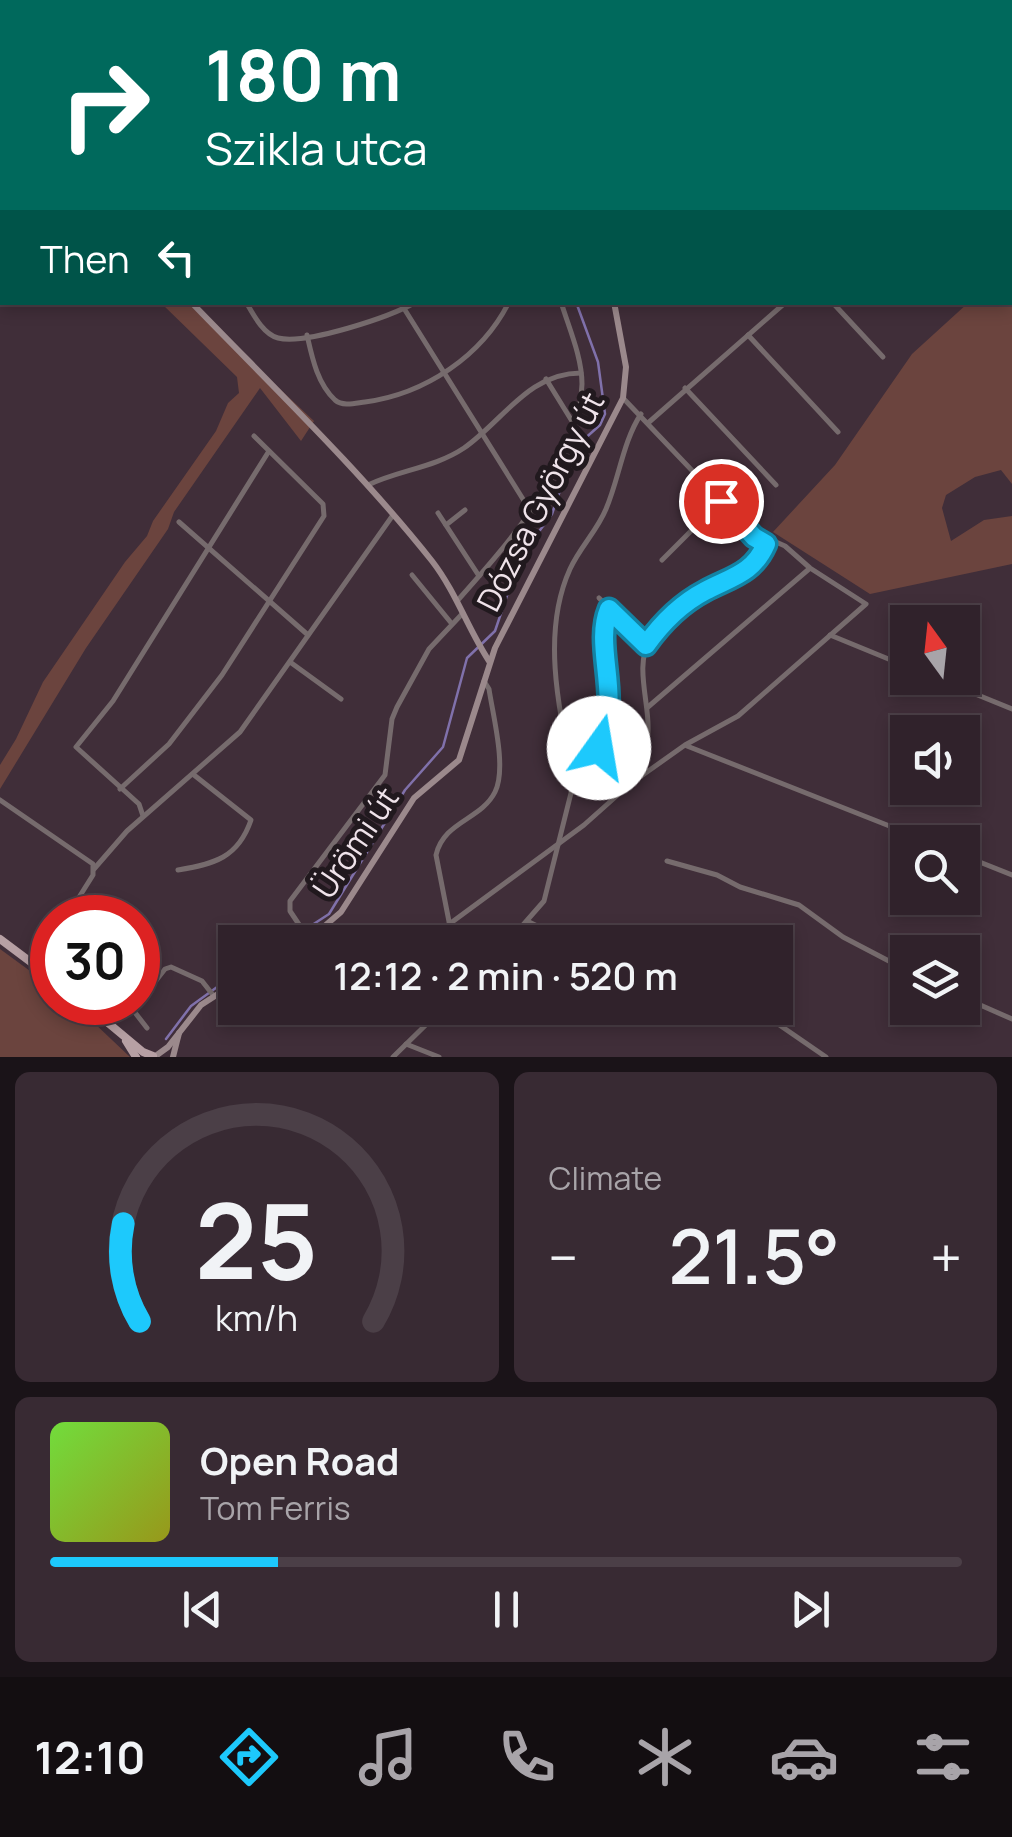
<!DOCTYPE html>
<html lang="en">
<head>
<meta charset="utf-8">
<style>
	body { margin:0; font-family:Manrope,sans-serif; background:#382a33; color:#f1f3f6; height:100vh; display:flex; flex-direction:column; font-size:38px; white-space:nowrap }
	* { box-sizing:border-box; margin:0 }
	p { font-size:32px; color:#a8a4a9 }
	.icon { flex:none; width:55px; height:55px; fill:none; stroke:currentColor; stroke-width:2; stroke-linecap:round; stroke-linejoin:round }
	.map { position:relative; height:1057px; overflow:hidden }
	.details { display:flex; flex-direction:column; gap:15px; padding:15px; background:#1a1318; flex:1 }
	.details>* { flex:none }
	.guide { position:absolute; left:0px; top:0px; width:1012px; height:305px; box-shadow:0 5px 15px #0003,0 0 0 2px #4b3f47; background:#00695c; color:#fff; overflow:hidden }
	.needle { width:65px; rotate:345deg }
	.controls { position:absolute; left:890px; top:605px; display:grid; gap:20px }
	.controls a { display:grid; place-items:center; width:90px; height:90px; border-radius:0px; background:#30222b; box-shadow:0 5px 15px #0003,0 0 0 2px #4b3f47; font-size:50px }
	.speed { position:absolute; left:30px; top:895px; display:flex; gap:20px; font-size:50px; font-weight:700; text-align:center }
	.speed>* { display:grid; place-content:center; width:130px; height:130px; border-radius:50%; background:#30222b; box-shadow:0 5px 15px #0003,0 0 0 2px #4b3f47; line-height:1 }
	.speed .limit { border:15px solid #d22; background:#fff; color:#111 }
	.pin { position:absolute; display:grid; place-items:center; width:85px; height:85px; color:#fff; margin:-42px; border:5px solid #fff; border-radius:50%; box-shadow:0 2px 10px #0007 }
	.me { position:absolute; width:110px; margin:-55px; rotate:13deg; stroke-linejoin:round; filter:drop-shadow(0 0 8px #0008) }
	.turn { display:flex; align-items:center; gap:35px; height:210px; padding:0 40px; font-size:45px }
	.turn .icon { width:130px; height:130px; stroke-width:2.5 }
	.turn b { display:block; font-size:70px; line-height:85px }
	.then { display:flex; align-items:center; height:95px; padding:0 40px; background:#0003; gap:20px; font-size:38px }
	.big { font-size:75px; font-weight:600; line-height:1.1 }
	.details .card { flex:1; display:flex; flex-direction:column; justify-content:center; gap:15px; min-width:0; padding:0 35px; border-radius:15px; background:#382a33 }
	.details .dial { align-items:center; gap:0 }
	.dial svg { height:260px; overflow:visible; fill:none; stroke:#4b3f47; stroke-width:7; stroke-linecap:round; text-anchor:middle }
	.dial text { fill:#f1f3f6; stroke:none }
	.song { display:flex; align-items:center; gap:30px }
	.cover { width:120px; height:120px; border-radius:15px; background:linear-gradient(135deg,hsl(100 70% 55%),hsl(60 70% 35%)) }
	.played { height:10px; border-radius:5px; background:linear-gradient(90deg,#1dc9fc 25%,#4b3f47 25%) }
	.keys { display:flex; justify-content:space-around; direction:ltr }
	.heat { display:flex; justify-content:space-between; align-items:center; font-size:55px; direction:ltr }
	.details .tiles { flex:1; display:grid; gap:15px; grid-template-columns:1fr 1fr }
	.card:last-child { grid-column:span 2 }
	.trip { position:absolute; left:218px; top:925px; width:575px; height:100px; border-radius:0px; background:#30222b; box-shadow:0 5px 15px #0003,0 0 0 2px #4b3f47; font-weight:600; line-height:100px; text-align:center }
	.dock { display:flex; height:160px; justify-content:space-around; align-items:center; background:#130e11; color:#a8a4a9 }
	.dock .icon { width:70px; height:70px }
	.dock .current { color:#1dc9fc }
	.dock b { font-size:45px; color:#f1f3f6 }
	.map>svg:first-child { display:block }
	.green { fill:#6b443e }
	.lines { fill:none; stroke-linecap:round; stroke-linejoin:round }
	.stream { stroke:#8071ab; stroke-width:2.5 }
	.street { stroke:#766b6d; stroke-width:5 }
	.secondary { stroke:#9b898c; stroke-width:6 }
	.primary { stroke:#b7a0a4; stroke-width:8 }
	.route-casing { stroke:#1383a4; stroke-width:25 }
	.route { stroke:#1dc9fc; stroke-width:18 }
	.labels { text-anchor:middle; stroke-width:10; stroke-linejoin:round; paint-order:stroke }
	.street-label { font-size:32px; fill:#efe3ea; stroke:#21191e }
</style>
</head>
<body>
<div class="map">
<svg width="1012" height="1057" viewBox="0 0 1012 1057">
	<rect width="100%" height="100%" fill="#402e39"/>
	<g class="green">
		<polygon points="1012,263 1012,484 1001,470 975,477 946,495 942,508 951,541 984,520 1012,516 1012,564 870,594 773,532 835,465 912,354 968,303 1010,302"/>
		<polygon points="161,303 188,303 314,421 301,441 260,388 174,512 168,529 86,648 0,789 0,765 16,739 43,682 125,562 147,536 153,521 216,431 228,403 239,393 237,377"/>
		<polygon points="0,949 52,987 52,1002 73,1003 130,1057 0,1057"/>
	</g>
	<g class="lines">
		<g class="stream">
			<polyline points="570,2 570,0"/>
			<polyline points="286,942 329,914 405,790 443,747 467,658 495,631 520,557 552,514 568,467 581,442 600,425 605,414 598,362 576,302"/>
			<polyline points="166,1039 191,1006 235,974"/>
		</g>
		<g class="street">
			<polyline points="504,0 505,2"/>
			<polyline points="527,2 529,0"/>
			<polyline points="560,2 560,0"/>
			<polyline points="834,2 834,0"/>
			<polyline points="963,2 964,0"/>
			<polyline points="1010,172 1012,171"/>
			<path d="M246,302C253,314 263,334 278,338C306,345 390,317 416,302"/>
			<polyline points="400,302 531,512"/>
			<polyline points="832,302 883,357"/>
			<path d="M307,335C312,357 317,383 335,400C343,407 356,403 365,402C425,394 482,356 509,302"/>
			<polyline points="748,335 838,432"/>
			<polyline points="546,379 575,426"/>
			<polyline points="685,388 776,485"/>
			<polyline points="648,423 786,302"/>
			<path d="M368,485C399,470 434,468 464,448C503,421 528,373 581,373"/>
			<polyline points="438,513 479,576"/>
			<polyline points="179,522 308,635"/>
			<polyline points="446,525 465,510"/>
			<polyline points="662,560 720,502"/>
			<polyline points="412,575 452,624"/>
			<polyline points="599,598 646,645"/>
			<path d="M458,600C507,545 580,463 582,384C582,357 569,328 561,302"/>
			<polyline points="830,635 908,667"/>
			<polyline points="290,662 341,699"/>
			<polyline points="936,678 1012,709"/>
			<polyline points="648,707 809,569"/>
			<polyline points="687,746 930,842"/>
			<path d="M573,776C619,742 610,698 606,647C605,634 604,621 609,609"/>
			<path d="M631,783C638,767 647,750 648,732C650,705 634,664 650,641C662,622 682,605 700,594C726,577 752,576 766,545"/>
			<polyline points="120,789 169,744 222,675 324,516 323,504 254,436"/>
			<polyline points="0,800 93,864 93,875 66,918"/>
			<polyline points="143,816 139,804 76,747 113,701 269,451"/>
			<polyline points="962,855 1012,875"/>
			<polyline points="667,861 717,875 740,887 799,905 843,937 908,971"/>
			<polyline points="94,869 127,831 240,732 393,515"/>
			<path d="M178,870C214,864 238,858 251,820L194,775"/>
			<polyline points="79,898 110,918"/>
			<polyline points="529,922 570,942"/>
			<polyline points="448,925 584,825 630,784 685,745 738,716 866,604 810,568 785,546 776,542 761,543 623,398"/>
			<polyline points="302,929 290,911 290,901 385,775 392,719 397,707 429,649 463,613"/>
			<path d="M453,942L436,855C444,821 481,820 495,792C507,768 493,716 489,689L484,681"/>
			<path d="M508,942L544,901L572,789L573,776C559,710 541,633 570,569C580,547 597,531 606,509C619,479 623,441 641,414"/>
			<polyline points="32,963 52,936"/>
			<polyline points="138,980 149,989"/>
			<polyline points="962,997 1012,1019"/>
			<polyline points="120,1002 133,1010"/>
			<polyline points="747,1008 762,1013 826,1057"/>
			<polyline points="147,1028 133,1010 165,969 171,967 202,981 213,995"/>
			<polyline points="406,1044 439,1057"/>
			<polyline points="393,1057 443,1008"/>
		</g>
		<g class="secondary">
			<polyline points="651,2 652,0"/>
			<polyline points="0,103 2,105"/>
			<path d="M191,302C273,387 359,469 432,561C456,592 468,629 489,661"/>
			<polyline points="306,942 341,912 414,798 459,760 495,648 623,398 626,367 614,302"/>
			<polyline points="157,1055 168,1047 201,1005 235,983"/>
			<polyline points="173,1057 179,1033"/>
		</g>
		<g class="primary">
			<polyline points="0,939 52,978"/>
			<polyline points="83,1002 143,1052 153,1056"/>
			<polyline points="126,1041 136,1057"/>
		</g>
	</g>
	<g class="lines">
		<defs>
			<path id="route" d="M599,748C623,698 593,648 609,609L646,645C661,624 682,603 705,591C731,577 753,574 766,544L754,537L721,501"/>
		</defs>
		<use href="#route" class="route-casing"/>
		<use href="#route" class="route"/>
	</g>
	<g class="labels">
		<g class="street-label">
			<text transform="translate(541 502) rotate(-63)" y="11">Dózsa György út</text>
			<text transform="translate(356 843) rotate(-56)" y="11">Ürömi út</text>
		</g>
	</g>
</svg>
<div class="controls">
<a><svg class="needle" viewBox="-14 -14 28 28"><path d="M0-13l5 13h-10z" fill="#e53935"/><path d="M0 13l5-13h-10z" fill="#a8a4a9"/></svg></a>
<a><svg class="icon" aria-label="sound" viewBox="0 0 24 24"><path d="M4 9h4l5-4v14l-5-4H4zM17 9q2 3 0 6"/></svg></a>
<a><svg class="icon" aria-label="search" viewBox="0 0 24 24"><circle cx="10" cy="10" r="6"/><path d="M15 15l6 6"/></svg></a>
<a><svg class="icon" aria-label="layers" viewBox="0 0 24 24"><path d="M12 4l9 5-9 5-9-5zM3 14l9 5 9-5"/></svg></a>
</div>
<div class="speed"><div class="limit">30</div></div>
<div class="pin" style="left:721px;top:501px;background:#d93025"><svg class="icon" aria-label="arrive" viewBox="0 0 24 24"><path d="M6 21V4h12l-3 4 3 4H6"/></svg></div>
<svg class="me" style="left:599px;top:748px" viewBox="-20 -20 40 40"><circle r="19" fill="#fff"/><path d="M0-13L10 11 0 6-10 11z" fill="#1dc9fc"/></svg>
<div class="trip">12:12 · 2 min · 520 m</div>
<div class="guide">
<div class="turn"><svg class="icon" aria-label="right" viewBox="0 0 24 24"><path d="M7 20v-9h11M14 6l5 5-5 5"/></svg><div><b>180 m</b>Szikla utca</div></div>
<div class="then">Then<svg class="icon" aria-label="left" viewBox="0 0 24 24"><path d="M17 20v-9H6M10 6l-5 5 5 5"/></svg></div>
</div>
</div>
<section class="details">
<div class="tiles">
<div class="card dial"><svg viewBox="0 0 100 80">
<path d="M14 69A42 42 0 1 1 86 69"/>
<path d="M14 69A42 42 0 0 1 9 39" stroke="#1dc9fc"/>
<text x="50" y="56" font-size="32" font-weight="700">25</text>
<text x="50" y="72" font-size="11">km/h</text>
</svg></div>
<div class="card"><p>Climate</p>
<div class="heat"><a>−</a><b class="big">21.5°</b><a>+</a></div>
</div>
<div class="card">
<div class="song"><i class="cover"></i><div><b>Open Road</b><p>Tom Ferris</p></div></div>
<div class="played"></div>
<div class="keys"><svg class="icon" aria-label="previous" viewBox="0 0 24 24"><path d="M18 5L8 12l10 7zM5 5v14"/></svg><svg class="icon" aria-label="pause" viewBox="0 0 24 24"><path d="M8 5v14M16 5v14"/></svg><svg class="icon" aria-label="next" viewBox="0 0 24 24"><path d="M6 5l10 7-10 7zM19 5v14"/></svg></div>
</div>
</div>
</section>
<nav class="dock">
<b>12:10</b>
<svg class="icon current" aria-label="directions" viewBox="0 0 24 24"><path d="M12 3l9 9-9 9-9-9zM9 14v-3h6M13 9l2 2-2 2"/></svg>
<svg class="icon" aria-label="music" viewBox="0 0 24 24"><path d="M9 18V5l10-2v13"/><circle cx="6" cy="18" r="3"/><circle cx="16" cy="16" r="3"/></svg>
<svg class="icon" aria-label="phone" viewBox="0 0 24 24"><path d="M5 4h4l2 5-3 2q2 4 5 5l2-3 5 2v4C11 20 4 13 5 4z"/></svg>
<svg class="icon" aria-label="climate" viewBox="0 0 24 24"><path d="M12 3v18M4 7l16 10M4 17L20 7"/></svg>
<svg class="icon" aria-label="car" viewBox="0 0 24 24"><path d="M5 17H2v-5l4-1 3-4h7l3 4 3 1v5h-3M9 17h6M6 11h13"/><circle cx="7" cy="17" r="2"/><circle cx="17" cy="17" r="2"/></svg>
<svg class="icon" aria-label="filters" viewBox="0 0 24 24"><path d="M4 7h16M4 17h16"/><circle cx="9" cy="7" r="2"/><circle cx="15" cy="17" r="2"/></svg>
</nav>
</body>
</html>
